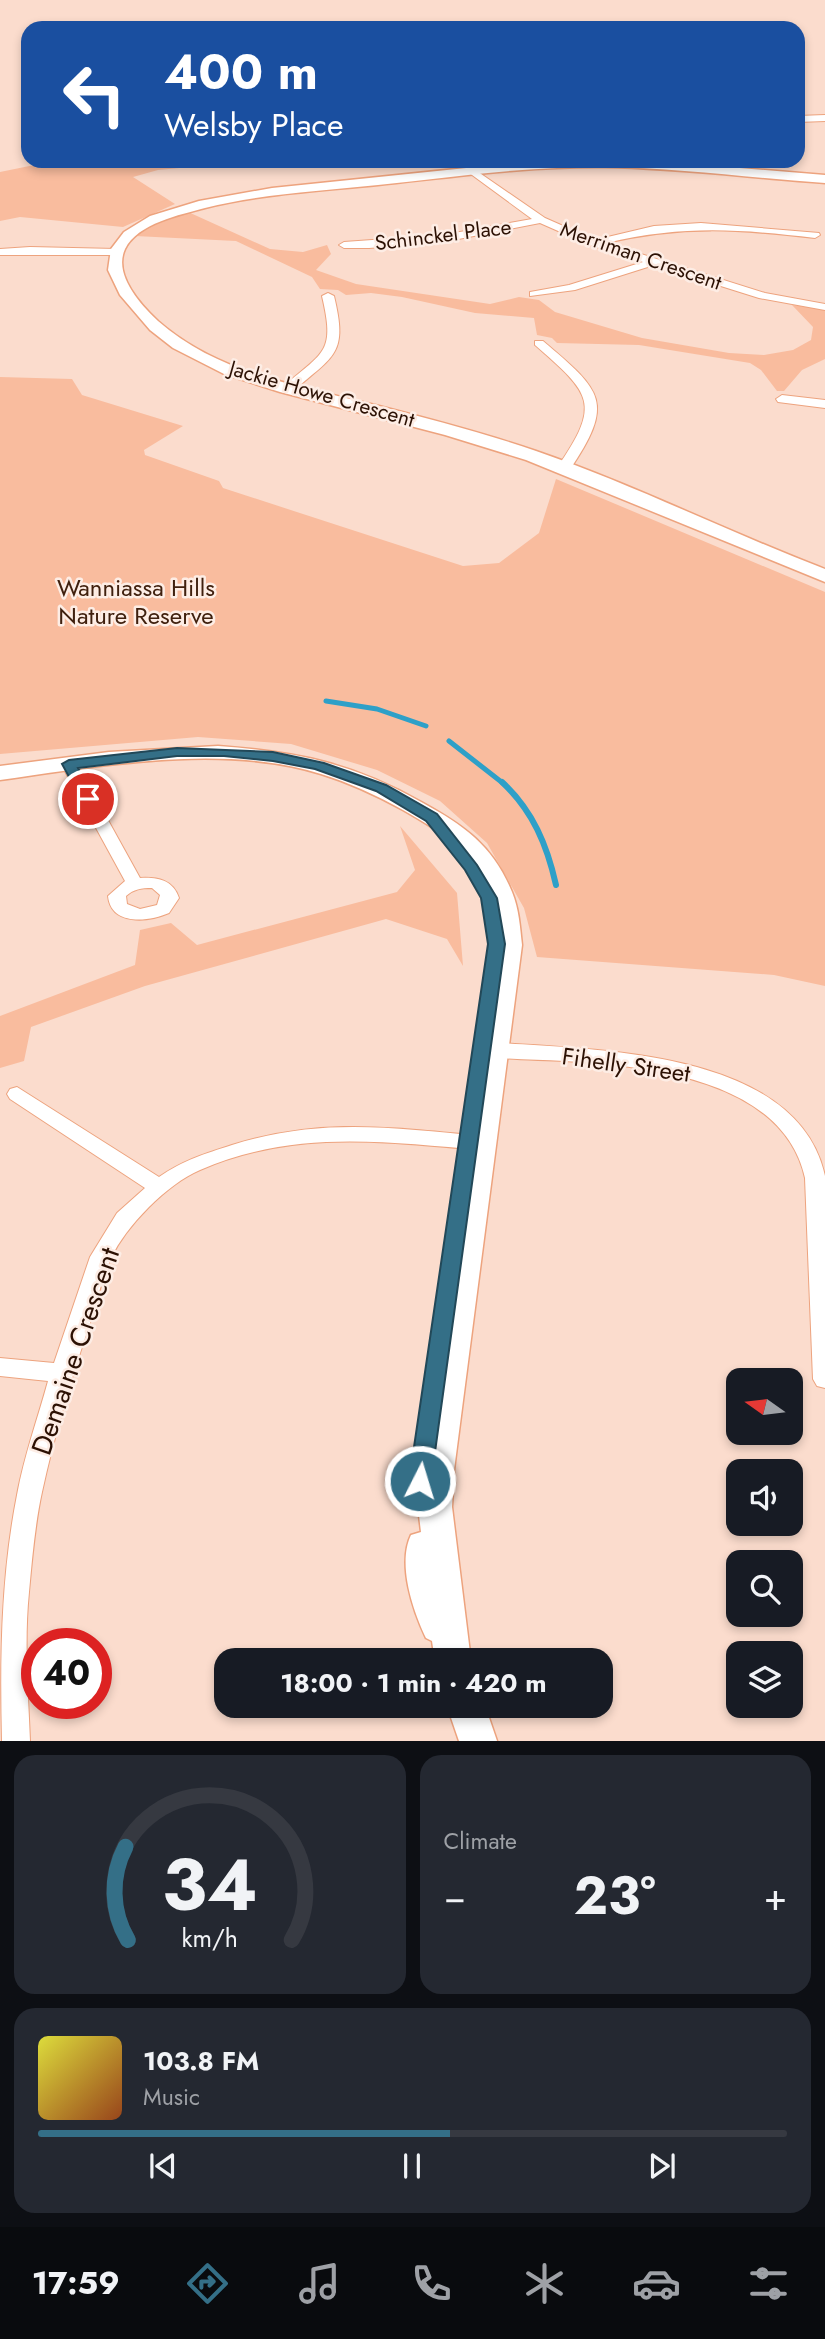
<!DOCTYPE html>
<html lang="en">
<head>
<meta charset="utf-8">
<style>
	body { margin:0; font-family:Jost,sans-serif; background:#242831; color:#f1f3f6; height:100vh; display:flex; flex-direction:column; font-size:26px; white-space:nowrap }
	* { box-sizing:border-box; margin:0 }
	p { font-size:23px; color:#9ea1a6 }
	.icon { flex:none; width:38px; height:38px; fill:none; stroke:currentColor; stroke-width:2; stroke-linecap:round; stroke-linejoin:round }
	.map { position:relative; height:1741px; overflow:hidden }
	.drawer { display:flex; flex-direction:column; gap:14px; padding:14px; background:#0d0f14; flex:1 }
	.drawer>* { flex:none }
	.hud { position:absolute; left:21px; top:21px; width:784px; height:147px; border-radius:21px; box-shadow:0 4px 10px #0003; background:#1a4fa0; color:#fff; overflow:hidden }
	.needle { width:46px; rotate:284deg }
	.controls { position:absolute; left:726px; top:1368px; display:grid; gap:14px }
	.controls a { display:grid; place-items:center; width:77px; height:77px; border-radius:14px; background:#171b24; box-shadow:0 4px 10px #0003; font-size:35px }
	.speed { position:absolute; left:21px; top:1628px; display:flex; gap:14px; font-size:35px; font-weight:700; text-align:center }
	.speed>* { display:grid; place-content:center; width:91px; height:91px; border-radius:50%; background:#171b24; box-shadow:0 4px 10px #0003; line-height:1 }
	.speed .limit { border:10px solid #d22; background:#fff; color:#111 }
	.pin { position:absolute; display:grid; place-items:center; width:60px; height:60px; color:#fff; margin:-30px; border:4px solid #fff; border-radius:50%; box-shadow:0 2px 7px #0007 }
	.me { position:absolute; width:77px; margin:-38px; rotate:5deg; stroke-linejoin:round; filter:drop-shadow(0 0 5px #0008) }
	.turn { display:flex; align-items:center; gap:24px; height:147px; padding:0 28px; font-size:32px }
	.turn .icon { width:91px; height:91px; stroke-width:2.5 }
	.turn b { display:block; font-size:49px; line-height:60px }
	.big { font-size:52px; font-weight:700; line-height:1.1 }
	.drawer .tile { flex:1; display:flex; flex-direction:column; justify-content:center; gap:10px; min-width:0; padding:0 24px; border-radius:21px; background:#242831 }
	.drawer .dial { align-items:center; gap:0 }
	.dial svg { height:182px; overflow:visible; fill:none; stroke:#363941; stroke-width:7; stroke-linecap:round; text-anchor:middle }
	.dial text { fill:#f1f3f6; stroke:none }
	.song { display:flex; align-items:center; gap:21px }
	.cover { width:84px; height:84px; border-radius:10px; background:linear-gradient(135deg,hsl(60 70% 55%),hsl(20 70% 35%)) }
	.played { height:7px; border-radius:4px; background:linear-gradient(90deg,#346f87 55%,#363941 55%) }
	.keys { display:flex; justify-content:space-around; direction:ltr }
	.heat { display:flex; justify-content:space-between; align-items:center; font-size:38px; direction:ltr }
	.drawer .tiles { flex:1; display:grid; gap:14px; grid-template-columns:1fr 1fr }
	.tile:last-child { grid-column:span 2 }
	.trip { position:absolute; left:214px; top:1648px; width:399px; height:70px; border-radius:21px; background:#171b24; box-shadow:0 4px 10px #0003; font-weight:700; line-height:70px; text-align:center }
	.menu { display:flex; height:112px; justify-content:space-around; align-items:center; background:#090b0e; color:#9ea1a6 }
	.menu .icon { width:49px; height:49px }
	.menu .active { color:#346f87 }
	.menu b { font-size:32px; color:#f1f3f6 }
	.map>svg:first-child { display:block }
	.green { fill:#f9bc9e }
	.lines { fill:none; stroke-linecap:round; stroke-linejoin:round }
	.stream-far1 { stroke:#2ea0c8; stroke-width:5 }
	.stream { stroke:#2ea0c8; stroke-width:6 }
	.street-casing { stroke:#eda37e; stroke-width:2 }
	.secondary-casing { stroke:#eda37e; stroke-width:3 }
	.street { fill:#fff; fill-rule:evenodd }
	.secondary { fill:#fff; fill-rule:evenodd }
	.route { fill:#346f87; stroke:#224858; stroke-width:2 }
	.labels { text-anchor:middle; stroke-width:5; stroke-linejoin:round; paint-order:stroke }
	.far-street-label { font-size:21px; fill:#2c1104; stroke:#fdede5 }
	.park-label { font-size:24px; fill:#40200e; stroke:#fdede5 }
	.street-label { font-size:24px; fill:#2c1104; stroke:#fdede5 }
	.near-street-label { font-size:28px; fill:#2c1104; stroke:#fdede5 }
</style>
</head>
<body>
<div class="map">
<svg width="825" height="1741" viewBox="0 0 825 1741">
	<rect width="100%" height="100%" fill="#fbdccd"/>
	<g class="green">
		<polygon points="54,161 255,161 158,170 133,177 175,204 123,227 20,217 0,221 0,172"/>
		<polygon points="186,211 270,249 303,252 327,245 331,254 316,270 356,284 490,304 519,297 539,300 555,312 642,338 729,353 764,355 793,350 811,340 813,327 792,305 825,309 825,359 802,370 784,391 777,391 761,370 750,363 639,345 557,343 552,338 537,335 534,318 475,313 402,297 371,293 346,295 338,290 320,289 312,277 236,241 135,236 158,222"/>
		<polygon points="0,377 72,379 82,395 183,426 144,450 145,455 219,481 223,488 463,566 499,563 539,533 556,479 825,592 825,986 774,975 537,957 524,908 487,843 440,801 377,770 291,744 198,737 0,754"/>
		<polygon points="400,826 457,893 463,966 447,939 386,919 145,986 31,1027 24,1061 0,1068 0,1016 135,965 140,930 171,923 197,945 397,892 415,870"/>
	</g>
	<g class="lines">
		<g class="stream-far1">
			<polyline points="326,701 377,709 426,726"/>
			<polyline points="449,741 504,784"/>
		</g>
		<path class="stream" d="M502,782C533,811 547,845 556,885"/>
		<defs>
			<g id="street">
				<polygon points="825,115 825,121 798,122 798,116"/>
				<path d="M471,167L545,218L595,240L654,226L701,223L819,233L820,235L815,238C737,229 684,225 606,243L765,293L825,304V310L759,298L654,265L575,290L530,296V292L569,285L643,262L590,245L540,223L443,242L369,248H344L339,245L344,242L443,235L532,219L468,172L466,170Z"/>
				<polygon points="30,247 116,249 121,252 116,255 0,255 0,249"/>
				<path d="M328,293L334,296C348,354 335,355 293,391H285V385C325,351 335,352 322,296Z"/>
				<path d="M535,341H543C602,391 616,402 569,471L564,472L557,468C602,403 591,394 535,345Z"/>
				<polygon points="782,395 825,400 825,408 778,402 776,399"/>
				<path d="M69,759L77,764L140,878C158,877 173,880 179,898L169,913C148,922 111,926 108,896L125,881L61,764ZM152,888L160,895L157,905L140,909L127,904L126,896C134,889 141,888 152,888Z"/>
				<path d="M486,1042C589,1050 797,1047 825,1176V1388L817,1386L813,1379L805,1178C783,1079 647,1066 564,1061C537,1059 505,1061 479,1054L476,1049L479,1044Z"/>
				<path d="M17,1087L159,1177C184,1160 204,1154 232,1145C322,1117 391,1128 482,1136L489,1138L492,1143L489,1148L482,1150C384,1142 294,1129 200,1170C167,1184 126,1226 111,1258C101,1280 96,1306 88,1329C70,1382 54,1437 42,1492C35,1524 32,1559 29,1592C24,1641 28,1691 30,1741H2C0,1658 1,1576 17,1495C24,1456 38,1418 48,1381L0,1376V1358L54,1363L90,1257L117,1213L145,1188L10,1099L7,1094L10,1089Z"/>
			</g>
			<g id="secondary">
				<path d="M533,161H653L825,175V183C752,178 679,168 605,167C529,166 453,177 378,185C320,191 261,194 205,208C180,215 138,223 125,249C113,275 141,305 158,321C218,374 300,386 375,405C430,419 484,433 536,451C635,485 728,532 825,569V582L526,460L445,435L280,392L224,374L173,348L150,330L120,295L108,270L111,249L124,232L150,216L199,201L272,188Z"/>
				<path d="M218,746C298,752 353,763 423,803C465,826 493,846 512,892C519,909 520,927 522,945L454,1470L452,1507L471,1661H435L432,1641L426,1638C413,1611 397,1564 411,1535L421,1532L418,1507L420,1470L496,945C487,867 470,848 403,810C376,795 350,783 321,774C222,743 100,766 0,780V766L109,752Z"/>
				<polygon points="447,1706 485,1706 497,1741 459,1741"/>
			</g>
		</defs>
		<use href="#street" class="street-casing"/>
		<use href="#secondary" class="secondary-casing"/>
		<use href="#street" class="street"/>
		<use href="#secondary" class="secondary"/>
	</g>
	<polygon class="route" points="177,748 273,752 324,763 386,785 437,814 477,865 497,898 505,944 431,1481 428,1488 420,1490 413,1488 409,1481 488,944 481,898 465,870 426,821 376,791 315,769 273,761 224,756 177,756 78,768 96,799 88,804 81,799 62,764 69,760"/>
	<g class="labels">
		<g class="far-street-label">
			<text transform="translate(443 235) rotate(-7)" y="7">Schinckel Place</text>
			<text transform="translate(641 256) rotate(19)" y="7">Merriman Crescent</text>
			<text transform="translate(322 394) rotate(16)" y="7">Jackie Howe Crescent</text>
		</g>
		<g class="park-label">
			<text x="136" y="596">Wanniassa Hills<tspan x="136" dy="28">Nature Reserve</tspan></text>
		</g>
		<g class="street-label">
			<text transform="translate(626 1065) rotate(8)" y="8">Fihelly Street</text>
		</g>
		<g class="near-street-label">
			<text transform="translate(75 1351) rotate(-71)" y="10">Demaine Crescent</text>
		</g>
	</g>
</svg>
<div class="controls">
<a><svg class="needle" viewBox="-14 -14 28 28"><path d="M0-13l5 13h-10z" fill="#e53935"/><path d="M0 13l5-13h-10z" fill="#9ea1a6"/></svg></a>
<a><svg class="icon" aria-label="sound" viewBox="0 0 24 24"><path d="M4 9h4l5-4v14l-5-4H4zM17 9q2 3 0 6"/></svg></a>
<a><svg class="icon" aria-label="search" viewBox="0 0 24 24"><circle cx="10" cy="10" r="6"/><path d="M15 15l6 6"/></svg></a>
<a><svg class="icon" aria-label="layers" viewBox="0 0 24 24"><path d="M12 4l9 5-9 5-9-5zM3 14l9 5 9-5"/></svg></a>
</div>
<div class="speed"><div class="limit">40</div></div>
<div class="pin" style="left:88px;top:799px;background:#d93025"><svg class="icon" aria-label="arrive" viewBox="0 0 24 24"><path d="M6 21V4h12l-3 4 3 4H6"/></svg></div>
<svg class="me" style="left:420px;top:1481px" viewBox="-20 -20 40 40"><circle r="17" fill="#346f87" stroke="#fff" stroke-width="3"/><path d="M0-11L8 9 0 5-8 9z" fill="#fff"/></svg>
<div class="trip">18:00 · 1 min · 420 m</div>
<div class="hud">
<div class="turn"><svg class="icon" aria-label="left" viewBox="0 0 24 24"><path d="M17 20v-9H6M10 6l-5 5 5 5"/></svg><div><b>400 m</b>Welsby Place</div></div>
</div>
</div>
<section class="drawer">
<div class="tiles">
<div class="tile dial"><svg viewBox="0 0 100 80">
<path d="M14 69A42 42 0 1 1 86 69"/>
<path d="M14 69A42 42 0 0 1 13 28" stroke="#346f87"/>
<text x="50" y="56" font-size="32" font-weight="700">34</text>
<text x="50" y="72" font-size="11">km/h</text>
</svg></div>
<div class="tile"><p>Climate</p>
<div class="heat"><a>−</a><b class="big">23°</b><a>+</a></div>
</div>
<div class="tile">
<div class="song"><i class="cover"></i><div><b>103.8 FM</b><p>Music</p></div></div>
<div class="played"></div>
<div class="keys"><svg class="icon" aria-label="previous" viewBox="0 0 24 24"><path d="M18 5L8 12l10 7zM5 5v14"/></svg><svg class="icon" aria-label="pause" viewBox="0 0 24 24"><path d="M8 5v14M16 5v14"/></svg><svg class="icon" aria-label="next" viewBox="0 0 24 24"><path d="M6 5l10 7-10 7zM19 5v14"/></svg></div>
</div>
</div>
</section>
<nav class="menu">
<b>17:59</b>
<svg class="icon active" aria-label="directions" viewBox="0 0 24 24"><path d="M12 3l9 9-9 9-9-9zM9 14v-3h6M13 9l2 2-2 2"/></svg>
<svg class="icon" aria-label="music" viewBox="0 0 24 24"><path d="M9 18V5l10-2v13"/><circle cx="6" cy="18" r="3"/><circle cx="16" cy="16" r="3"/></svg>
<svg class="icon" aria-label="phone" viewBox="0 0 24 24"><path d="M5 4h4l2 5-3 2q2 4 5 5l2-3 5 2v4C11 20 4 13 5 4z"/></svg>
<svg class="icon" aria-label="climate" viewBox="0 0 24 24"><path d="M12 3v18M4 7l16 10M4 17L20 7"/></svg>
<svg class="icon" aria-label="car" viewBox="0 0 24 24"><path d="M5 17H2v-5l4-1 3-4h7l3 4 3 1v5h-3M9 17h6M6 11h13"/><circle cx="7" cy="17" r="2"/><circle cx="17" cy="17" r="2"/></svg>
<svg class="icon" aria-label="filters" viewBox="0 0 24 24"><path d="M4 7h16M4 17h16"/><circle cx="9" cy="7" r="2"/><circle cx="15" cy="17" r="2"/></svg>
</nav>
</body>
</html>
